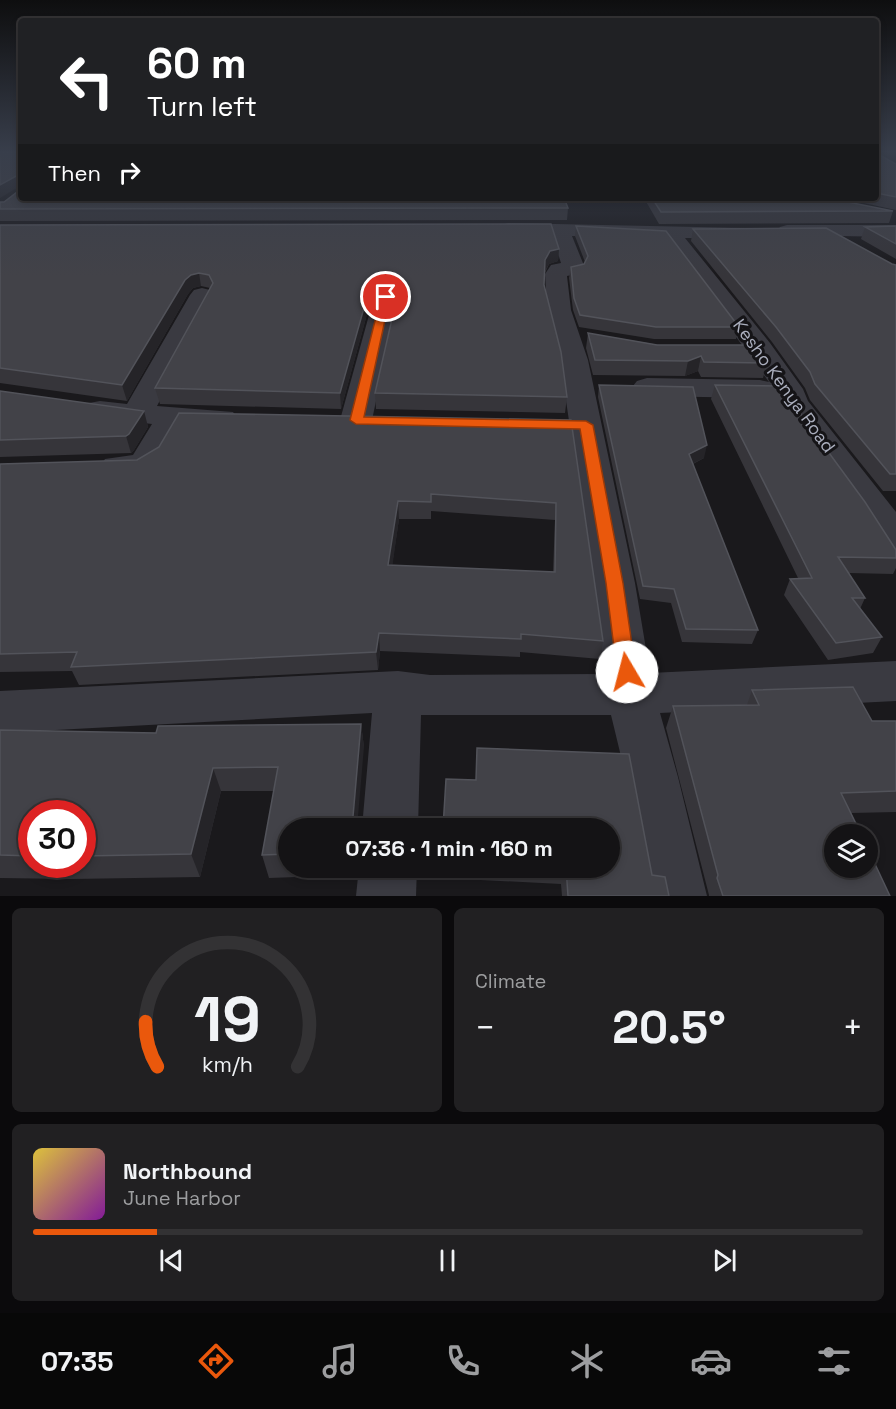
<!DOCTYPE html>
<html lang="en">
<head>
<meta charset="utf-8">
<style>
	body { margin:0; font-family:"Space Grotesk",sans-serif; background:#212022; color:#f1f3f6; height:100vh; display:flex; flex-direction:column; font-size:22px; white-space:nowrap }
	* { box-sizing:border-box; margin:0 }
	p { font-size:20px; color:#9d9ea0 }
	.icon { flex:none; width:33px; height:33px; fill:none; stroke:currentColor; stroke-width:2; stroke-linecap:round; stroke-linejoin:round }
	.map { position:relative; height:896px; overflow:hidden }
	.panel { display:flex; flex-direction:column; gap:12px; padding:12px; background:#0b0a0c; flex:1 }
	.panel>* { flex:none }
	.banner { position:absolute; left:18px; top:18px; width:861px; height:183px; border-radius:6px; box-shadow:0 3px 9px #0003,0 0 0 2px #333234; background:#202124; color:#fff; overflow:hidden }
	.tools { position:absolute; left:824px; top:824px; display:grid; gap:12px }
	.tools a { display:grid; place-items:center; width:54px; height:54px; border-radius:50%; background:#141315; box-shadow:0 3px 9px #0003,0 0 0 2px #333234; font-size:30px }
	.speed { position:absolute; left:18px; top:800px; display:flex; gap:12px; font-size:30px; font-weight:700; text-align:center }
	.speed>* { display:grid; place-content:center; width:78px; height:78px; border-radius:50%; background:#141315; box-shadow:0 3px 9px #0003,0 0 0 2px #333234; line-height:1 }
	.speed .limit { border:9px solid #d22; background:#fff; color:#111 }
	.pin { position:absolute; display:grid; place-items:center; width:51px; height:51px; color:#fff; margin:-26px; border:3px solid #fff; border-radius:50%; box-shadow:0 2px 6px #0007 }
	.me { position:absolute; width:66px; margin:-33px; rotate:352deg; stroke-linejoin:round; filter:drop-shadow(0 0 4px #0008) }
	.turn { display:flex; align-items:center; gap:21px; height:126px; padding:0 30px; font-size:27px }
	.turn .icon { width:78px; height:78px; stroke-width:2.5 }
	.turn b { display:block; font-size:42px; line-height:51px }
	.then { display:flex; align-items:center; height:57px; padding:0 30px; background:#0003; gap:12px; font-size:22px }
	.big { font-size:45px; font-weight:700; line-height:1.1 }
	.panel .tile { flex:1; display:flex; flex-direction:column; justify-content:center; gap:9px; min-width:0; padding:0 21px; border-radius:9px; background:#212022 }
	.panel .dial { align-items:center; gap:0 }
	.dial svg { height:156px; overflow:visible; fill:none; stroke:#333234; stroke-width:7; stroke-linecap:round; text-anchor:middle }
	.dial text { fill:#f1f3f6; stroke:none }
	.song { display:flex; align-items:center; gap:18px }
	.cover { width:72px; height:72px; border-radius:9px; background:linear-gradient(135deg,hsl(50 70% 55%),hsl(290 70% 35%)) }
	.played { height:6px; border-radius:3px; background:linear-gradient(90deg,#ea580c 15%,#333234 15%) }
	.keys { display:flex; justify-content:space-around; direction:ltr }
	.heat { display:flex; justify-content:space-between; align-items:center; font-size:33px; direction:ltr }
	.panel .tiles { flex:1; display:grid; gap:12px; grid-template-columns:1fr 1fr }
	.tile:last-child { grid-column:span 2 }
	.trip { position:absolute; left:278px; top:818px; width:342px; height:60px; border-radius:30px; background:#141315; box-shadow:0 3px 9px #0003,0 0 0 2px #333234; font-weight:700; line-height:60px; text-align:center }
	.dock { display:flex; height:96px; justify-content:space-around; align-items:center; background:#080808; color:#9d9ea0 }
	.dock .icon { width:42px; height:42px }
	.dock .active { color:#ea580c }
	.dock b { font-size:27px; color:#f1f3f6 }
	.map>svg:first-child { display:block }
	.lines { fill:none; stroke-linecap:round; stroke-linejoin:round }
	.minor { fill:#3a3a41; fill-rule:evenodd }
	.wall { fill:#36353a; fill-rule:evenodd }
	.shaded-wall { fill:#252428 }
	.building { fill:#424248; stroke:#52535a; stroke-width:1.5; fill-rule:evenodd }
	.route { fill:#ea580c; stroke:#983908; stroke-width:1.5 }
	.labels { text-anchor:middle; stroke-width:6; stroke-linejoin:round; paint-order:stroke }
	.street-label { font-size:18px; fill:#aaaebd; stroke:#151417 }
</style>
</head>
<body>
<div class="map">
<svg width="896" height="896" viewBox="0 0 896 896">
	<rect width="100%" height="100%" fill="#1a191c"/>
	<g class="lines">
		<g class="minor">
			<polygon points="508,223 745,228 748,232 745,236 738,238 685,238 770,343 803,389 808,401 896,512 896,552 882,548 779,403 774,390 770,395 760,398 647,396 637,393 632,387 637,381 647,378 760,380 769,382 664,238 572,236 585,268 582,273 567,276 571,310 588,360 635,583 650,673 896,661 896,701 660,713 678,777 707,896 647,896 626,777 611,715 421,715 418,828 362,828 372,713 0,733 0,691 398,671 430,675 604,674 593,583 560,360 547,310 545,274 551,265 561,263 552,235 501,233 498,229 501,225"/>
			<polygon points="787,225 896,225 896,237 780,235 777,231 780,227"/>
			<path d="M202,288L210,290L214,295L157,406L233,412L238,419L233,426L222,428L183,426C161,465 156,486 105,473L100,466L105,459L133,455L152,424L89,417L85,410L89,403L100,401L127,404L190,295L194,290Z"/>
			<polygon points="386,290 394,292 398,297 372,420 367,427 356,429 345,427 340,420 374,297 378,292"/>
			<polygon points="359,867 417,867 416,896 356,896"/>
		</g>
	</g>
	<g class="wall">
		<polygon points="876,153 896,164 896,210 841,198 876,198"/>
		<polygon points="644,198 828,198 893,211 889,223 659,224"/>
		<polygon points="0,202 568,208 567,220 0,221"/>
		<polygon points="0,225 559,249 558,261 549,264 545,273 544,285 567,397 565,413 376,409 375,393 398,293 396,291 387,288 377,290 372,296 341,409 160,404 155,388 210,288 201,286 193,288 188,294 127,401 0,383"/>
		<polygon points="576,226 739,327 736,339 654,339 579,327 573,310 569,278 571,267 584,264 585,262 575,236"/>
		<polygon points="896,226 896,259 861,239 865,227"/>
		<polygon points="693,229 896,265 896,491 883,491 810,400 805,388 772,342 691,241"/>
		<polygon points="588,333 767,363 763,378 701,377 698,371 685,376 593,375 586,348"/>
		<polygon points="599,385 704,458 693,464 758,630 752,644 682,642 671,603 640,599 598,397"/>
		<polygon points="715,385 896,550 896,568 893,574 849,573 865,598 860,609 882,637 873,653 828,660 784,595 790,579 798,578 711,399"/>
		<polygon points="0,391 144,411 148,427 134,450 131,453 0,457"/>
		<path d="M571,420L603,641L600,659L520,652V657L380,651L378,670L79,685L72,671L0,672V464L137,460ZM431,511L555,520L553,572L392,565L399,519H431Z"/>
		<polygon points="752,690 872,721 896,721 896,812 851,813 890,896 709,896 709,895 666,728 673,706 747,705"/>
		<path d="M361,724L364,747L288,828V867H354L353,875L269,878L262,855L274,791H221L200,877L71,879L0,878V730L156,733ZM32,813H82V864H32Z"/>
		<polygon points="441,867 609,867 652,875 669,896 562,896 561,884 441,878"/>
	</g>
	<g class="shaded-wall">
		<polygon points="18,175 20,186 0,198 0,185"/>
		<polygon points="559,249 558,261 549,264 544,273 545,260 550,251"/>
		<polygon points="199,273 201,286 193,288 188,294 127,401 122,385 185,280 191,275"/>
		<polygon points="386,275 387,288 377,290 372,296 341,409 340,393 371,283 377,276"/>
		<polygon points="701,356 698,371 685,376 688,361"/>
		<polygon points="144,411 148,427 134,450 131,453 126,436"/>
		<polygon points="707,445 704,458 686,467 689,454"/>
		<polygon points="398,501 399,519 390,583 388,565"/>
		<polygon points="379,633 380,651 378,670 376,652"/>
		<polygon points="361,724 364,747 357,828 352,828"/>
		<polygon points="213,768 221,791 200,877 191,854"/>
	</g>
	<g class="building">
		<polygon points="20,151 21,151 21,186 20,185 18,175 0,185 0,153"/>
		<polygon points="876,153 896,164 896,197 876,193"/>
		<polygon points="21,189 21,198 564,198 568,208 0,209 0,202 4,202"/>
		<polygon points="652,198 828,198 893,211 661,212"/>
		<polygon points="551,224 559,249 550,251 545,260 544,285 561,352 567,397 375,393 400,284 395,277 386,275 377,276 371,283 340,393 155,388 213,283 209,275 199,273 191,275 185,280 122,385 0,368 0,225"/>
		<polygon points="576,226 666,231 739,327 656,327 580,315 574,298 571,267 584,264 588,256"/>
		<polygon points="896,226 896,244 865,227"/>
		<polygon points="826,228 892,264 896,265 896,474 890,474 815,384 810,372 776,327 693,229"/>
		<polygon points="588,333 657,345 755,345 767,363 704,362 701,356 688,361 595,360"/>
		<polygon points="599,385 693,387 707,445 689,454 758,630 686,629 674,589 643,586"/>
		<polygon points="715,385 780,386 865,502 896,550 896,558 838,557 865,598 852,598 882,637 836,643 790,579 812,578"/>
		<polygon points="0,391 144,411 129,434 126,436 0,440"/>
		<path d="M179,413L571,420L603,641L521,634V639L379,633L376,652L71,667L77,652L0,654V464L137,460L159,447ZM431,494L556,503L555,572L388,565L398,501L431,502Z"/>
		<polygon points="853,687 872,721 896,721 896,791 841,793 861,834 834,834 834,867 867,867 867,847 890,896 723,896 717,878 718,875 673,706 759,705 752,690"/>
		<polygon points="361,724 352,828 288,828 288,854 262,855 278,767 213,768 191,854 82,856 82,813 32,813 32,856 0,855 0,730 156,733 158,726"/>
		<polygon points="477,748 629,754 652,875 665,877 669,896 568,896 566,867 609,867 609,828 443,828 446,779 476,780"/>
	</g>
	<linearGradient id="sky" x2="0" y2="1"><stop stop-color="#0e0e0f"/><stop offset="0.55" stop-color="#383e4b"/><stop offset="1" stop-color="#383e4b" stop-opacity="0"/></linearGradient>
	<rect width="896" height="276" fill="url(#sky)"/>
	<polygon class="route" points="386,294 390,297 364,417 586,421 593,425 623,583 636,672 634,677 627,680 620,677 617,672 606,583 580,429 356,424 350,420 381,297"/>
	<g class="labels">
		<g class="street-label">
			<text transform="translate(784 386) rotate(54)" y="6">Kesho Kenya Road</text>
		</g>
	</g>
</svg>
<div class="tools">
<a><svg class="icon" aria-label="layers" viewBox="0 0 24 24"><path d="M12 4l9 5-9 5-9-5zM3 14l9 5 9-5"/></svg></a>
</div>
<div class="speed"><div class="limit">30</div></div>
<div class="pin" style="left:386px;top:297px;background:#d93025"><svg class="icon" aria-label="arrive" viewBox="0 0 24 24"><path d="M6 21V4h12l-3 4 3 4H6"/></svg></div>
<svg class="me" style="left:627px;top:672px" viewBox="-20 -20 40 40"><circle r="19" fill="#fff"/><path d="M0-13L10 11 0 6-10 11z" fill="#ea580c"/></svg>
<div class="trip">07:36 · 1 min · 160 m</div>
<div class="banner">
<div class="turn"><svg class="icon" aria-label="left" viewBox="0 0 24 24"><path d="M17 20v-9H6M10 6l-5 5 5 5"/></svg><div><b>60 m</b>Turn left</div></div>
<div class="then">Then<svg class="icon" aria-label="right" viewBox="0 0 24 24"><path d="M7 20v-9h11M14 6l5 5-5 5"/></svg></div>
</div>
</div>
<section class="panel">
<div class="tiles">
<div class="tile dial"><svg viewBox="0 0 100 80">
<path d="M14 69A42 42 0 1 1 86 69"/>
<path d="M14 69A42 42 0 0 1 8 46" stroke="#ea580c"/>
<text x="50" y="56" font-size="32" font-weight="700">19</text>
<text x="50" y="72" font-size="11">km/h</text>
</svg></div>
<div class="tile"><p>Climate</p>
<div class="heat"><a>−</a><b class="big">20.5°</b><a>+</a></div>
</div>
<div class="tile">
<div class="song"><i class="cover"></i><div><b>Northbound</b><p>June Harbor</p></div></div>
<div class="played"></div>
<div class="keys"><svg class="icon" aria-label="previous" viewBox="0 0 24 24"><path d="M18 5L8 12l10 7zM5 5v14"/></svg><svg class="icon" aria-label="pause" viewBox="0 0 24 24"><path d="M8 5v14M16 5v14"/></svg><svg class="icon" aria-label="next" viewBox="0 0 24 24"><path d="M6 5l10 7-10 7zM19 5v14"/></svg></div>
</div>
</div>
</section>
<nav class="dock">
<b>07:35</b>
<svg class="icon active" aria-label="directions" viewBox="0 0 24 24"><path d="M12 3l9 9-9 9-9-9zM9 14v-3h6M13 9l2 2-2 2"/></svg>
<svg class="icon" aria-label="music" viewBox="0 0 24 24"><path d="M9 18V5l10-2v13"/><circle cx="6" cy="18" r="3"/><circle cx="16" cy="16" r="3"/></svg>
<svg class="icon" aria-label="phone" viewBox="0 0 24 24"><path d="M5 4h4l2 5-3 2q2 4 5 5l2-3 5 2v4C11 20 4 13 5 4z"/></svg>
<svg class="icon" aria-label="climate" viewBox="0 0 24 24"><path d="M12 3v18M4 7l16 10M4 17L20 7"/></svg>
<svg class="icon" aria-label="car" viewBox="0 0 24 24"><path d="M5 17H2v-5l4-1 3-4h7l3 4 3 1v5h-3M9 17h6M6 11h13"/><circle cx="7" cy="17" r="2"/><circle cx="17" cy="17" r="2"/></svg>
<svg class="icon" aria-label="filters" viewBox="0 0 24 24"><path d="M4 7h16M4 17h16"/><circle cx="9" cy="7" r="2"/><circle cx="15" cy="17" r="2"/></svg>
</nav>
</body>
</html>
